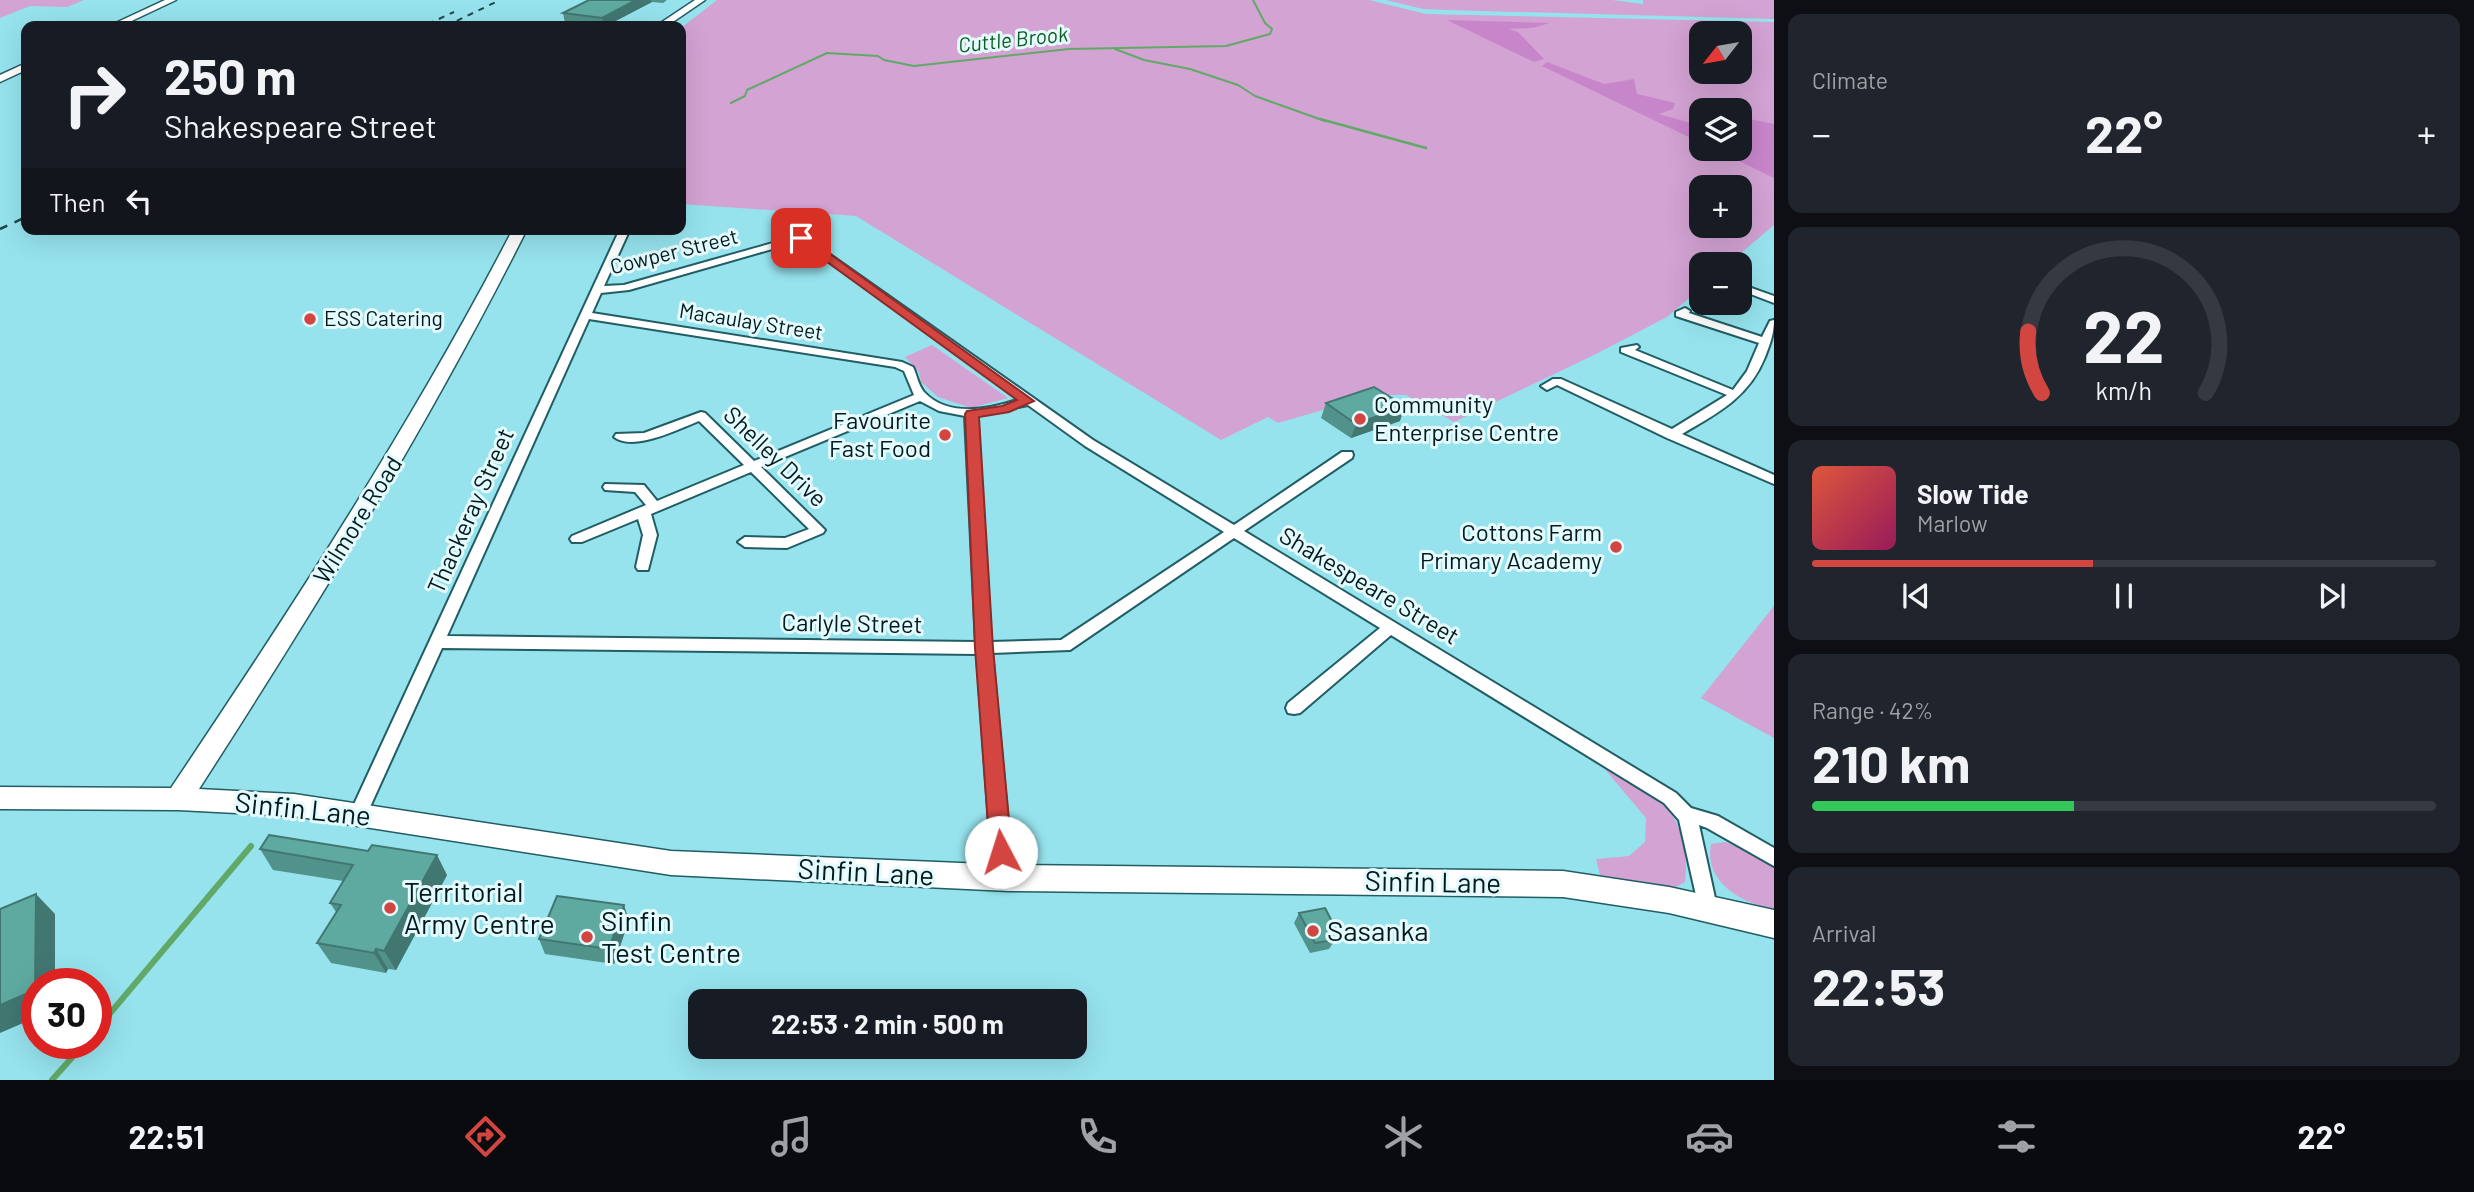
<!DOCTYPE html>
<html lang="en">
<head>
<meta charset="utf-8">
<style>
	body { margin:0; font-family:Barlow,sans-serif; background:#20242c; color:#f1f3f6; height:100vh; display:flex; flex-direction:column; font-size:26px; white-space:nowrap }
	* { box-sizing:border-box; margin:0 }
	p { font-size:23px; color:#9ea1a6 }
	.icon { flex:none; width:38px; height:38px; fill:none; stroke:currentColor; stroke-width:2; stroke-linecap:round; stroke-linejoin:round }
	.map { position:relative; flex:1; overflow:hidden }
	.sheet { display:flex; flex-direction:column; gap:14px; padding:14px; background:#0d0f14; width:700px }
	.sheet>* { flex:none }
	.top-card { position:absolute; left:21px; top:21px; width:665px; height:214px; border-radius:14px; box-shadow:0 7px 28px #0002; background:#171b24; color:#f1f3f6; overflow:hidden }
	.needle { width:46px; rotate:239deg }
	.buttons { position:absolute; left:1689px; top:21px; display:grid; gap:14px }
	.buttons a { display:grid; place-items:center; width:63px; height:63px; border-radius:14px; background:#171b24; box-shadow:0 7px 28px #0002; font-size:35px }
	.speed { position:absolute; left:21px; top:968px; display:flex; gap:14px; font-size:35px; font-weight:700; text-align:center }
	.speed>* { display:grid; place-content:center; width:91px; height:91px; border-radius:50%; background:#171b24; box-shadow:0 7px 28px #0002; line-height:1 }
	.speed .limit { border:10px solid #d22; background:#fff; color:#111 }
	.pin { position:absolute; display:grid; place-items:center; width:60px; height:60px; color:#fff; margin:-30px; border-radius:14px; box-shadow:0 4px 10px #0006 }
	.me { position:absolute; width:77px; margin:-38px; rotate:355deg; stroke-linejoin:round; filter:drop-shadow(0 0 5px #0008) }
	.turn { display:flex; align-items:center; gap:24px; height:147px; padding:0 28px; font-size:32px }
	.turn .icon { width:91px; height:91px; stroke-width:2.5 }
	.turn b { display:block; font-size:49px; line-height:60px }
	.then { display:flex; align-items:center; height:66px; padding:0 28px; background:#0003; gap:14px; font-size:26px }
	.big { font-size:52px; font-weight:700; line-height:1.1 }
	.sheet .widget { flex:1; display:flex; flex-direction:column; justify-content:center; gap:10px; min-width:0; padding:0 24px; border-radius:14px; background:#20242c }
	.sheet .dial { align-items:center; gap:0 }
	.dial svg { height:182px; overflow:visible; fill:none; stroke:#363941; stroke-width:7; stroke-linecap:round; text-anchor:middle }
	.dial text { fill:#f1f3f6; stroke:none }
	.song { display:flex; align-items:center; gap:21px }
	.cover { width:84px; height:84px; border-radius:10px; background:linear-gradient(135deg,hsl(10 70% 55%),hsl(330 70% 35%)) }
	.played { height:7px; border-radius:4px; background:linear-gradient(90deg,#d34540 45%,#363941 45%) }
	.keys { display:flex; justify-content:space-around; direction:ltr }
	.heat { display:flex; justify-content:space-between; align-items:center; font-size:38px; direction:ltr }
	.charge { height:10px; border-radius:5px; background:linear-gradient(90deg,#34c759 42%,#363941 0) }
	.trip { position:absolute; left:688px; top:989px; width:399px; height:70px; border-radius:14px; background:#171b24; box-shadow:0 7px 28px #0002; font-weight:700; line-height:70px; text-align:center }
	.tab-bar { display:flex; height:112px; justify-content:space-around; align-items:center; background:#090b0e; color:#9ea1a6 }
	.tab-bar .icon { width:49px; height:49px }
	.tab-bar .current { color:#d34540 }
	.tab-bar b { font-size:32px; color:#f1f3f6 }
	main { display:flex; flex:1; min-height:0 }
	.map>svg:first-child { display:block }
	.green { fill:#d3a3d3; fill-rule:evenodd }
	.forest { fill:#c886ca }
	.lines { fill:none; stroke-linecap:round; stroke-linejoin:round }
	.stream-far2 { stroke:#61a967; stroke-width:2 }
	.stream-far1 { stroke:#61a967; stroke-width:2.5 }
	.stream { stroke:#61a967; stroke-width:6 }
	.street-casing { stroke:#215d64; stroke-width:4 }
	.secondary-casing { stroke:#215d64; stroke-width:3 }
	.street { fill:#fff; fill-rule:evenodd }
	.secondary { fill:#fff; fill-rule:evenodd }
	.rail-far1 { stroke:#20464b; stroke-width:2; stroke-dasharray:6 6; stroke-linecap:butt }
	.rail { stroke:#20464b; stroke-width:2.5; stroke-dasharray:8 8; stroke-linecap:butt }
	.wall { fill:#51928a }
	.shaded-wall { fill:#427771 }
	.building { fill:#5eaaa1; stroke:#427771; stroke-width:2 }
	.route { fill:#d34540; stroke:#892d2a; stroke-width:2 }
	.poi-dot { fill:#d34540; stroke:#e4fafd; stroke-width:2.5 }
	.labels { text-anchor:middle; stroke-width:6; stroke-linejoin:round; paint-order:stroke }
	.far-water-label { font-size:21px; font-style:italic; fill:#0b5c1d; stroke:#e4fafd }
	.far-street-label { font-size:21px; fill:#001b1f; stroke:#e4fafd }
	.far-poi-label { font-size:21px; fill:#001b1f; stroke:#e4fafd; text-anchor:start }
	.poi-label { font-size:24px; fill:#001b1f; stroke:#e4fafd; text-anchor:end }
	.street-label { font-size:24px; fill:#001b1f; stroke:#e4fafd }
	.near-street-label { font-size:28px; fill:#001b1f; stroke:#e4fafd }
	.near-poi-label { font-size:28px; fill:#001b1f; stroke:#e4fafd; text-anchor:start }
</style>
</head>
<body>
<main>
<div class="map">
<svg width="1774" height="1080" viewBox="0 0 1774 1080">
	<rect width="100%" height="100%" fill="#96e3ed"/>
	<g class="green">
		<polygon points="0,0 84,0 67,7 30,6 0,18"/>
		<path d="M717,0H1369L1426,14L1774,22V225L1728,264H1701V288L1667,317L1596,354L1454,422L1406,395H1375L1278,423L1268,417L1221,440L856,216L681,204V28ZM1701,33H1740V72H1701ZM1701,110H1740V149H1701ZM1701,187H1740V226H1701Z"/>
		<polygon points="1386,0 1612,0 1643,4 1643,0 1774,0 1774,19 1447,10 1423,9"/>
		<polygon points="932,345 1008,398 971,408 938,397 921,382 919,372 905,357"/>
		<polygon points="1774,606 1774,738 1701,698"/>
		<path d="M1603,767C1620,777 1640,785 1656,797C1681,816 1689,853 1685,882L1674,888L1600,875L1596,859L1629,856L1645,842L1646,818Z"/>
		<path d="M1725,842L1744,849L1774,867V910C1741,902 1704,883 1711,844Z"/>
	</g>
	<g class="forest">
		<polygon points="1447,20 1550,23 1532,28 1509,29 1518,32 1544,59 1534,62"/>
		<polygon points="1547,62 1604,84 1634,79 1637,94 1675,103 1673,109 1659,114 1701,126 1701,143 1542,66"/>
		<polygon points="1740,117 1774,124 1774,178 1714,149 1740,149"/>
	</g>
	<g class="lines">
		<g class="stream-far2">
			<polyline points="1115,49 1144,60 1190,69 1238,85 1255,96 1325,121"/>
			<polyline points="731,103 745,96 747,90 827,53 878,56 884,60 914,66 1069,49 1226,46 1270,34 1272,29 1265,23 1253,0"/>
		</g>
		<polyline class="stream-far1" points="1320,119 1426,148"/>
		<g class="stream">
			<polyline points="96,1030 251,846"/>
			<polyline points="52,1080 85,1043"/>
		</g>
		<defs>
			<g id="street">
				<path d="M785,223L1093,440L1234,525L1342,452H1352L1353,455L1352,458L1244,531L1676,793L1691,808L1718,816L1774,848V866L1707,828L1699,825L1717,907L1714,913L1707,916L1700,913L1679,820L1664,803L1391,635L1300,713L1294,714L1288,713L1286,708L1288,703L1380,628L1234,538L1070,650L992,653L1013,878L1010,884L1003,886L996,884L993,878L977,654L442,648L365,818L359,821L353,818L350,813L620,229H630L604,286L624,285L794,237L780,226ZM800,241L1020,399C991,409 948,418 924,392C918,385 917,375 913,367L902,362L592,313L601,293L629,290ZM589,319L895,367L904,371L914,395L754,461L705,413L701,412L644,433L616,434L614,437C633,452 679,429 699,421L744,465L657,501L644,485L605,484L603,487L605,490L635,492L646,505L572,536L570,539L572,542H582L638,519L643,535L636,567L638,570H648L657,535L651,514L751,472L809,529L785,538L745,537L738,542L745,547L787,548L823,533L825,530L761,467L920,401L939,411L965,416L976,642L447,636ZM1028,405L1085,446L1224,532L1061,640L991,642L977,415Z"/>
				<polygon points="1740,284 1774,296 1774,303 1740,290"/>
				<path d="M1685,308L1690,311L1689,313L1762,337L1770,321L1774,320C1774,334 1770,344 1765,357C1749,397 1718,413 1682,434L1774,475V484L1667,438L1557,385L1547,390L1541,386L1553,379H1561L1672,429L1727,395L1621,352V348L1637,345L1639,347L1635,350L1733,390L1747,371L1759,343L1676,316V312Z"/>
			</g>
			<g id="secondary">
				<polygon points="165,0 176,0 121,26 109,26"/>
				<polygon points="695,0 705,0 667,26 656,26"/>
				<polygon points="26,63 26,70 0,82 0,75"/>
				<path d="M513,229H527C430,423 316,607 199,789L294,794L671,851L1009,865L1563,871L1669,887L1774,910V938L1669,913L1563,897L1009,891L671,875L294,816L178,810L0,809V787L171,788C293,606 412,424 513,229Z"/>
			</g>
		</defs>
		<use href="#street" class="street-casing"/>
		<use href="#secondary" class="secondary-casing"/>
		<use href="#street" class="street"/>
		<use href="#secondary" class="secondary"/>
		<g class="rail-far1">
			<polyline points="428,24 454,12"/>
			<polyline points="446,26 500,0"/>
		</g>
		<polyline class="rail" points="0,229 26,217"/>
	</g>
	<g class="wall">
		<polygon points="589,0 667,0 663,3 652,2 606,26 594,26 565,23 563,13"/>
		<polygon points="1326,403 1400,421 1351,438 1321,418"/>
		<polygon points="260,849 447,875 396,970 388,969 386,973 331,963 317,943 336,912 330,903 343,881 273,870"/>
		<polygon points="1299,913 1336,929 1332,936 1335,940 1329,949 1310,953 1294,923"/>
		<polygon points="629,920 614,964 545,954 539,939"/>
	</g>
	<g class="shaded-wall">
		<polygon points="636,0 651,0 652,2 606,26 604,26 602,18"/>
		<polygon points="1405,406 1400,421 1351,438 1356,424"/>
		<polygon points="437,855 447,875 396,970 384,951"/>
		<polygon points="36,894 55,914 55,984 37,984 37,1017 0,1033 0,1005"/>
		<polygon points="624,905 629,920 614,964 609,949"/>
		<polygon points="376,949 388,969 386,973 374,953"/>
	</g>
	<g class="building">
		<polygon points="589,0 636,0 602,18 563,13"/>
		<polygon points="1374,387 1405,406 1356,424 1326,403"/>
		<polygon points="269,835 368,851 372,845 437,855 384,951 376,949 374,953 317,943 341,905 330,903 353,865 260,849"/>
		<polygon points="36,894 35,990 0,1005 0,909"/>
		<polygon points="557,896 624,905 609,949 539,939"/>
		<polygon points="1325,908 1336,929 1329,930 1335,940 1315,943 1299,913"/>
	</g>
	<polygon class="route" points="797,236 805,236 1034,401 1009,412 979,417 993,648 1012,852 1008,859 1001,861 994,859 990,852 975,648 965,414 967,411 1002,406 1017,400 797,240"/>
	<g class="poi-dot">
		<circle cx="310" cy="319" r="7"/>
		<circle cx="1360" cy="419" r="7"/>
		<circle cx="945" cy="435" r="7"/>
		<circle cx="1616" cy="547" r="7"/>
		<circle cx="390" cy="908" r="7"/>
		<circle cx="1313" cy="931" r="7"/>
		<circle cx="587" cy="937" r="7"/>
	</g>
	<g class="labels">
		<g class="far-water-label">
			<text transform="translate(1013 40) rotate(-6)" y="7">Cuttle Brook</text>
		</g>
		<g class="far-street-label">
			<text transform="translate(674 252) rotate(-14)" y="7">Cowper Street</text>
			<text transform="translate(751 322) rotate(9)" y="7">Macaulay Street</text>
		</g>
		<g class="far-poi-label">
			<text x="324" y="326">ESS Catering</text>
		</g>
		<g class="poi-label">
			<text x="1374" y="413" text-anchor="start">Community<tspan x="1374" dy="28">Enterprise Centre</tspan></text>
			<text x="931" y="429">Favourite<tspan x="931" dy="28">Fast Food</tspan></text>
			<text x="1602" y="541">Cottons Farm<tspan x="1602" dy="28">Primary Academy</tspan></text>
		</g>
		<g class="street-label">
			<text transform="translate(775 457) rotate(44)" y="8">Shelley Drive</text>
			<text transform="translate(471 511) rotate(-66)" y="8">Thackeray Street</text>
			<text transform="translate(358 520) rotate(-58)" y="8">Wilmore Road</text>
			<text transform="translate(1369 586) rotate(31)" y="8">Shakespeare Street</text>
			<text transform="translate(852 624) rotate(1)" y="8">Carlyle Street</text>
		</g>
		<g class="near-street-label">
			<text transform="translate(303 809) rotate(6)" y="10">Sinfin Lane</text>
			<text transform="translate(866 872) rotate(3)" y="10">Sinfin Lane</text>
			<text transform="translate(1433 882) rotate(1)" y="10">Sinfin Lane</text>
		</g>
		<g class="near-poi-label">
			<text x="404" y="902">Territorial<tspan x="404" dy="32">Army Centre</tspan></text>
			<text x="601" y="931">Sinfin<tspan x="601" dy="32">Test Centre</tspan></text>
			<text x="1327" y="941">Sasanka</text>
		</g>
	</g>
</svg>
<div class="buttons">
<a><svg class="needle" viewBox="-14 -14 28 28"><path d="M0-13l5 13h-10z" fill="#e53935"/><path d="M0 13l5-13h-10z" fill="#9ea1a6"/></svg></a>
<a><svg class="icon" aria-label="layers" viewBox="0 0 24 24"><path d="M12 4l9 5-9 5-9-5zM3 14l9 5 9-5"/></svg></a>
<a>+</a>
<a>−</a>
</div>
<div class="speed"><div class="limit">30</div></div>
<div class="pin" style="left:801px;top:238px;background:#d93025"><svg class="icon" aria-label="arrive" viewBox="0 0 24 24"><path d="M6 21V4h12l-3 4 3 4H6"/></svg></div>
<svg class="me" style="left:1001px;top:852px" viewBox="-20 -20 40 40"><circle r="19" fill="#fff"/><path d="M0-13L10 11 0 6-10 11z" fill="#d34540"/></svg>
<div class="trip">22:53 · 2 min · 500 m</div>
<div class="top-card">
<div class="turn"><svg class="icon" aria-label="right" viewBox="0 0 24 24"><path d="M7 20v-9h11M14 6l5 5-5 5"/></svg><div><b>250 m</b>Shakespeare Street</div></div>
<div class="then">Then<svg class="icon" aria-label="left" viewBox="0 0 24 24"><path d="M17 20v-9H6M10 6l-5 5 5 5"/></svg></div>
</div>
</div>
<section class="sheet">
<div class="widget"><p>Climate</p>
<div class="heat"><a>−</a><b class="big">22°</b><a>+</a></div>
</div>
<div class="widget dial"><svg viewBox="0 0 100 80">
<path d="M14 69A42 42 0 1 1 86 69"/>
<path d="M14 69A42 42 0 0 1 8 42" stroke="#d34540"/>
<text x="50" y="56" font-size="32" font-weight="700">22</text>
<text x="50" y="72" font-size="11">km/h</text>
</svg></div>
<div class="widget">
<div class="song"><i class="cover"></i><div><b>Slow Tide</b><p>Marlow</p></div></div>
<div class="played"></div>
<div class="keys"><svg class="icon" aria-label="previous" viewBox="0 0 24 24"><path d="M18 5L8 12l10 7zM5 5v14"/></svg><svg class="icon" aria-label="pause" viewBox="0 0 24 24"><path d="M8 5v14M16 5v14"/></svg><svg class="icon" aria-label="next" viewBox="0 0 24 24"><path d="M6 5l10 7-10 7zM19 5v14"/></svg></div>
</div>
<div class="widget"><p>Range · 42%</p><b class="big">210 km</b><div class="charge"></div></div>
<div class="widget"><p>Arrival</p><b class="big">22:53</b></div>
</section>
</main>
<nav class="tab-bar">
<b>22:51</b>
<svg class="icon current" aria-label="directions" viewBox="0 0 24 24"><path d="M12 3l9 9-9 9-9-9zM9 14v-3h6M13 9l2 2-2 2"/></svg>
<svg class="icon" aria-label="music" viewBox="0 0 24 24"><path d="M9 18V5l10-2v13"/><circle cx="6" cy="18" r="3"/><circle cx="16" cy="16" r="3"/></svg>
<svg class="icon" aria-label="phone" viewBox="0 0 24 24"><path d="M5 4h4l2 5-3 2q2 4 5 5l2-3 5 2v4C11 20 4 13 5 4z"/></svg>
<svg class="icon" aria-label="climate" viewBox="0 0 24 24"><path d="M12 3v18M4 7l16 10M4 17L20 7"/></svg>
<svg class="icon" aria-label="car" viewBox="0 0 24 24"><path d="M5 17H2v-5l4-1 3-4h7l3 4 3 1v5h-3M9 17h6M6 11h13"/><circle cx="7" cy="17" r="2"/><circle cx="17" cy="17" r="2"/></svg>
<svg class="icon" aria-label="filters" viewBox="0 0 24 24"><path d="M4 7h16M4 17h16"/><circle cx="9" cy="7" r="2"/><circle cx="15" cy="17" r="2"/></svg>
<b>22°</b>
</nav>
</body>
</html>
